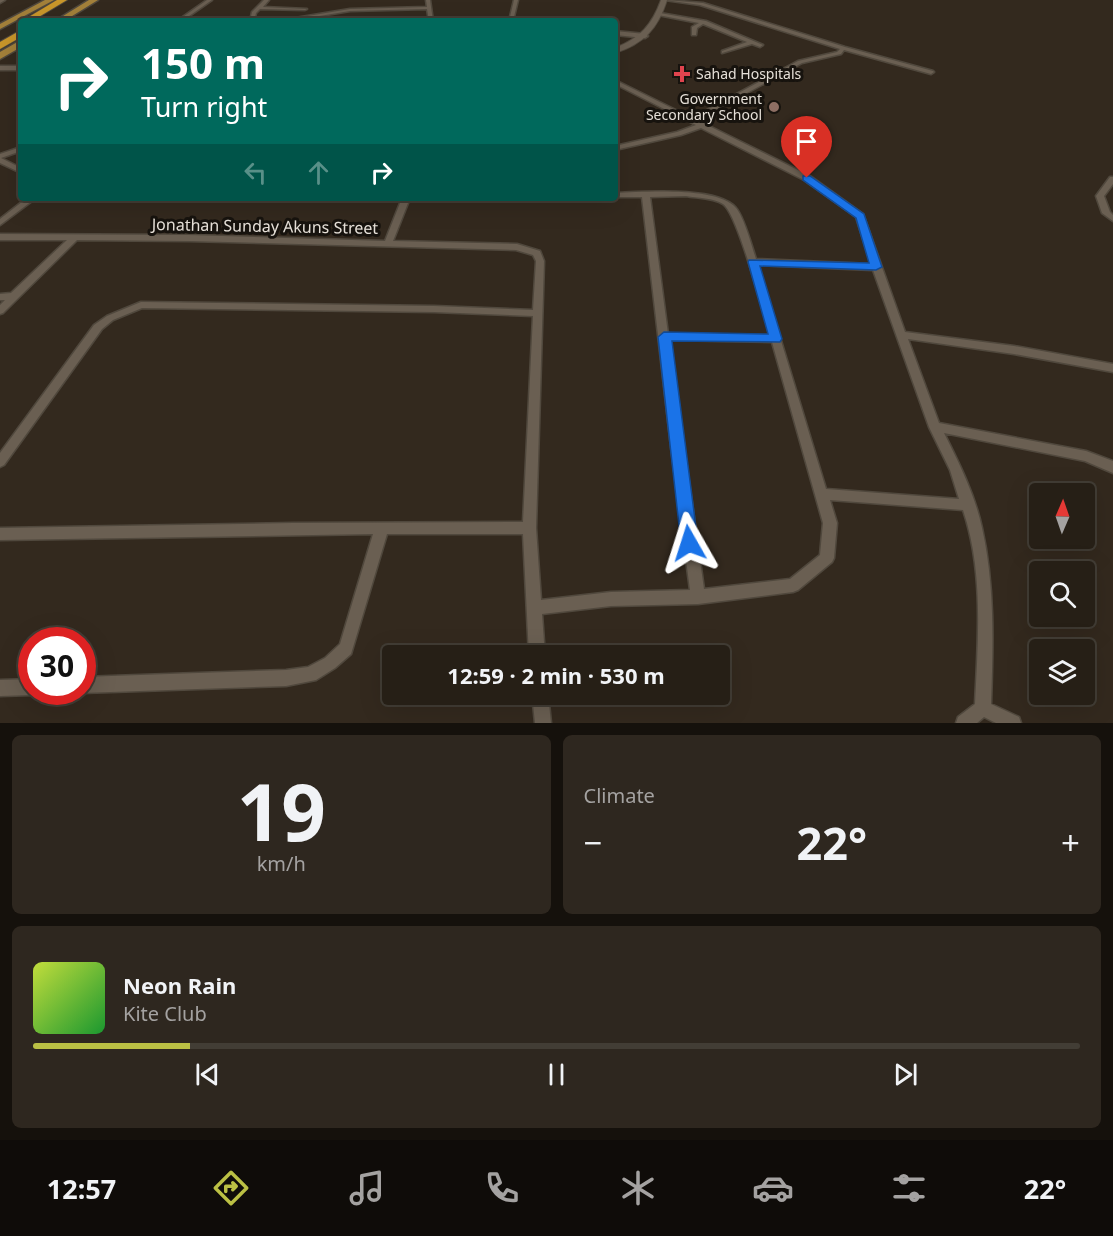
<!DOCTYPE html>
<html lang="en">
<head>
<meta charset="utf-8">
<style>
	body { margin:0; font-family:"Noto Sans",sans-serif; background:#2e271f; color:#f1f3f6; height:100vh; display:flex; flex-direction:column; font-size:22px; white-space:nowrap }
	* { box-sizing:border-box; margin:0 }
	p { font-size:20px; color:#a4a2a1 }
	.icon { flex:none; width:33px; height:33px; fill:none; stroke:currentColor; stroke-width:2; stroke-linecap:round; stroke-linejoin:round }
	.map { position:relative; height:723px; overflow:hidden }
	.panel { display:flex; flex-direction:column; gap:12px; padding:12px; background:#15110c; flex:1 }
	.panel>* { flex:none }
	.banner { position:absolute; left:18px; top:18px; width:600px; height:183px; border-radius:6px; box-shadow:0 6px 24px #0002,0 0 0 2px #423d35; background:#00695c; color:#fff; overflow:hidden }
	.needle { width:39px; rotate:2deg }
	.controls { position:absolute; left:1029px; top:483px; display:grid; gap:12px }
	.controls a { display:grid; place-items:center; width:66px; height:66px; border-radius:6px; background:#261f16; box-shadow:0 6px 24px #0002,0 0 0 2px #423d35; font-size:30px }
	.speed { position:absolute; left:18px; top:627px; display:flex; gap:12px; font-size:30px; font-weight:700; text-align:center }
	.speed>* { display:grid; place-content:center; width:78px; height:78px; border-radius:50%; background:#261f16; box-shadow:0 6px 24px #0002,0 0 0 2px #423d35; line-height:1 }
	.speed .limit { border:9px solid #d22; background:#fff; color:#111 }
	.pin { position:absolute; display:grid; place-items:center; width:51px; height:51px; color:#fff; margin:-62px -26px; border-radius:50% 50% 50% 0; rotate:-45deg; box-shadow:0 0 6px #0007 }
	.pin .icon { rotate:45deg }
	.me { position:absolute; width:66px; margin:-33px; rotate:354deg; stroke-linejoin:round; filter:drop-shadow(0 0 4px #0008) }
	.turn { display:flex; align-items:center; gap:21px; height:126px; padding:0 24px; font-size:27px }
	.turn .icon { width:78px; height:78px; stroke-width:2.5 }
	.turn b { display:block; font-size:42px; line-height:51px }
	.lanes { display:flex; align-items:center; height:57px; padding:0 24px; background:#0003; justify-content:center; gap:30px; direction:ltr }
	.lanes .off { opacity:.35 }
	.big { font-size:45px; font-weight:700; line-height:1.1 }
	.panel .card { flex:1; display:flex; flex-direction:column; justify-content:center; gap:9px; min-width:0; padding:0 21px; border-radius:9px; background:#2e271f }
	.panel .dial { align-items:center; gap:0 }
	.dial b { font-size:78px; line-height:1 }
	.song { display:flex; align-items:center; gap:18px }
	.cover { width:72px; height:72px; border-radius:9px; background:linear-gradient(135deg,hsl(70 70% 55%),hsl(130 70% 35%)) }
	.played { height:6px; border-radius:3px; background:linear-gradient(90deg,#bbc044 15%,#423d35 15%) }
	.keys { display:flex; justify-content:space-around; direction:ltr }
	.heat { display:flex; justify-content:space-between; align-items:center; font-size:33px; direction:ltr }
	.panel .tiles { flex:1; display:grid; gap:12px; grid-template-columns:1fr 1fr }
	.card:last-child { grid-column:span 2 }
	.trip { position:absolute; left:382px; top:645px; width:348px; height:60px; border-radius:6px; background:#261f16; box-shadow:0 6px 24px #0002,0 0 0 2px #423d35; font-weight:700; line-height:60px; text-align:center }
	.dock { display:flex; height:96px; justify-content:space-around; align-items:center; background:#0f0c09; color:#a4a2a1 }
	.dock .icon { width:42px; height:42px }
	.dock .selected { color:#bbc044 }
	.dock b { font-size:27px; color:#f1f3f6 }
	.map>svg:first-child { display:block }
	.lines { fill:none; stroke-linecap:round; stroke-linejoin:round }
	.minor-casing { stroke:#50483d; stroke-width:3 }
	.secondary-casing { stroke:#50483d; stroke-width:2 }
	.primary-casing { stroke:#50483d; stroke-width:3 }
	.motorway-casing { stroke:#50483d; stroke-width:2 }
	.minor { fill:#6a5f52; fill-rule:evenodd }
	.secondary { fill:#6a5f52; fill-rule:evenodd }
	.primary { fill:#a3803a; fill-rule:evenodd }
	.motorway { fill:#c9962a; fill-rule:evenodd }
	.route { fill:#1a73e8; stroke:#114b97; stroke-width:1.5 }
	.health-dot { fill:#e0444e; stroke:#17130e; stroke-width:2 }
	.education-dot { fill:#8d6e63; stroke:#17130e; stroke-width:2 }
	.labels { text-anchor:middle; stroke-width:6; stroke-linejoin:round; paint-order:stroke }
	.far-poi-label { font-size:14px; fill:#e6e0d8; stroke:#17130e; text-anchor:start }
	.street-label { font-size:16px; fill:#e6e0d8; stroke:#17130e }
</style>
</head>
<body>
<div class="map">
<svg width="1113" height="723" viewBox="0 0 1113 723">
	<rect width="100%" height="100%" fill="#33291e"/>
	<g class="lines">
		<defs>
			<g id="minor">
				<polygon points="0,0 5,0 0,3"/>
				<polygon points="207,0 212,0 182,21 177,21"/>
				<polygon points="264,0 269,0 263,7 307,9 305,10 260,9 256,13 254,21 250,21 252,12"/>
				<polygon points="426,0 430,0 433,21 429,21 427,9 350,11 289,21 277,21 350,9 427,7"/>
				<polygon points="514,0 518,0 513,21 509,21"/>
				<path d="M665,0L703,3L845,47L933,71L934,72L931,74L844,50L841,54L802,63L697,120L706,123L707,125L810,176L863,214L905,332L1014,346L1113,364V372L1014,354L908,339L939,423L1086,451L1113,461V473L1085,461L944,433C959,463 975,495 982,528C995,586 993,645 991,704L1019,717L1021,723H996L984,717L977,723H956L958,717L975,704C978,640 984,572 963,510L830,500L837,523L834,558L832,562L798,590L793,592L698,604L611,606L542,614L545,656H529L523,534H387L351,654L335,668L316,680L286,686L82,693L79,692H82V677L286,670L308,667L325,658L340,644L373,534L0,540V528L293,523L523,522L533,316L434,312L142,308L113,320L102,329L4,465L0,467V453L94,325L107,316L141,302L434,306L533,310L536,261L533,255L516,250L189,241L77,240L3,313L0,314V305L5,300H0V294L11,293L67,240H0V234L189,235L385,241L402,198H410L393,241L517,244L540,251L544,261L536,528L541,600L611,592L690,590L671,447L642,197H615V193C643,192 718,186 736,208C744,217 752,247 756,259L871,264L856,217L804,180L701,128L681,135L615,150V146L677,132L696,125L615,84V80L692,118L798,61L837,52L840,49L700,5ZM686,196C697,198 714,198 723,204C738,214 763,313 770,335L668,334L650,197ZM758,265L873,270L929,427L950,470L959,499L826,489ZM669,340L772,342L823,523L820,555L790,579L704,589Z"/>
				<polygon points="660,13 706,21 763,45 760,47 752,44 722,53 722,51 747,42 703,24 697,28 696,35 692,35 692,27 699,23 658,15"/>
				<polygon points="615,31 645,34 648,36 645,38 615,35"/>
				<rect x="0" y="66" width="21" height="4"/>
				<polygon points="21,147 21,151 1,158 21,168 21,173 0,163 0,154"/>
				<polygon points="1110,177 1113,177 1113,184 1104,196 1110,212 1113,215 1113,221 1102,213 1096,196"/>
				<polygon points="27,198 36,198 0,225 0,219"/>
				<polygon points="32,679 32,692 38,693 32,695 0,696 0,680"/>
				<polygon points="532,694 548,694 551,723 535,723"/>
			</g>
			<path id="secondary" d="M661,0H667C658,28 644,44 615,53V48C640,38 652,25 661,0Z"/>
			<g id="primary">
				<polygon points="45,0 54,0 0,29 0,24"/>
				<polygon points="89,0 98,0 64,21 55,21"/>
				<polygon points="21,40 21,47 0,59 0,52"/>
			</g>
			<g id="motorway">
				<polygon points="57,0 67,0 32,21 22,21"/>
				<polygon points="21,30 21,37 0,49 0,42"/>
			</g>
		</defs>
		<use href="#minor" class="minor-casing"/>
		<use href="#secondary" class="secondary-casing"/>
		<use href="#primary" class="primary-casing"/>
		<use href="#motorway" class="motorway-casing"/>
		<use href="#minor" class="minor"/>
		<use href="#secondary" class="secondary"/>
		<use href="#primary" class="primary"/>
		<use href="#motorway" class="motorway"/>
	</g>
	<polygon class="route" points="803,176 810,176 864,214 882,267 876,270 760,266 782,339 780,342 672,341 698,543 696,548 689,550 683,548 681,543 658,337 664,332 768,334 748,262 749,260 869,263 856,218 803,180"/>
	<path class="health-dot" d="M679 65h6v6h6v6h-6v6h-6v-6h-6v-6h6z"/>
	<circle class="education-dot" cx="774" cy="107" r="6"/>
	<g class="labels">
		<g class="far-poi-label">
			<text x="696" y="79">Sahad Hospitals</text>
			<text x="762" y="104" text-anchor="end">Government<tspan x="762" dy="16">Secondary School</tspan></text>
		</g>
		<g class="street-label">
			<text transform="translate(265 226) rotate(1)" y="6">Jonathan Sunday Akuns Street</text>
		</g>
	</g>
</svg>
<div class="controls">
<a><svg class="needle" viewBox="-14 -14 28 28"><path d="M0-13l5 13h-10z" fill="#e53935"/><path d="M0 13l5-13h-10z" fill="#a4a2a1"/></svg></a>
<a><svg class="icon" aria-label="search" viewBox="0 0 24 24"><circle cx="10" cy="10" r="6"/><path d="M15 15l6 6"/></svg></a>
<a><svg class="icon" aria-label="layers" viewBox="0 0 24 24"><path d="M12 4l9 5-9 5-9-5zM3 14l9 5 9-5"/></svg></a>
</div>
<div class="speed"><div class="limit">30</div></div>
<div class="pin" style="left:807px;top:178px;background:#d93025"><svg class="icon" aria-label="arrive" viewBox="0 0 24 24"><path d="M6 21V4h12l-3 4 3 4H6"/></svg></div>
<svg class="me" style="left:689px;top:543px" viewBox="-20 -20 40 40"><path d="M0-17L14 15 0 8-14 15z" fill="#1a73e8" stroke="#fff" stroke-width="4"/></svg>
<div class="trip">12:59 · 2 min · 530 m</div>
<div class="banner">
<div class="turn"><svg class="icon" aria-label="right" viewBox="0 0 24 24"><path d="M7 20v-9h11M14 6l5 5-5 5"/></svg><div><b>150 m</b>Turn right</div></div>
<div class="lanes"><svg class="icon off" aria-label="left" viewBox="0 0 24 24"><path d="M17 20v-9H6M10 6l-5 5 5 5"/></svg><svg class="icon off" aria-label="ahead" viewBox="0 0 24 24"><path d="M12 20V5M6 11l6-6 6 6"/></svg><svg class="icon" aria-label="right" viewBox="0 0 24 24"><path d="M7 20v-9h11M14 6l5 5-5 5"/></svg></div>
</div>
</div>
<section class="panel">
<div class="tiles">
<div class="card dial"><b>19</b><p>km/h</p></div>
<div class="card"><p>Climate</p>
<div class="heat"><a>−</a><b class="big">22°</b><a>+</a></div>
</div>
<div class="card">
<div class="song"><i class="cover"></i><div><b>Neon Rain</b><p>Kite Club</p></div></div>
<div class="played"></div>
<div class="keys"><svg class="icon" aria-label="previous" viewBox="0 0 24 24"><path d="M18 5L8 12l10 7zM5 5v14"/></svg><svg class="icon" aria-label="pause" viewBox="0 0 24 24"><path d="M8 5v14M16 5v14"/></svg><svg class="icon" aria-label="next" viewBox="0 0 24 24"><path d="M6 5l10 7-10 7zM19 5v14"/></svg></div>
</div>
</div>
</section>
<nav class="dock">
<b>12:57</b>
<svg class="icon selected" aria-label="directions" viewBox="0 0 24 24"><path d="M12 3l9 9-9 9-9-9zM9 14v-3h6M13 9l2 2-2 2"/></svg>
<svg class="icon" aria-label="music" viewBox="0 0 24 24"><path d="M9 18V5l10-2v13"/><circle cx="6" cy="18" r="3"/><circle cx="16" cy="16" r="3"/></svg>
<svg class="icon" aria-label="phone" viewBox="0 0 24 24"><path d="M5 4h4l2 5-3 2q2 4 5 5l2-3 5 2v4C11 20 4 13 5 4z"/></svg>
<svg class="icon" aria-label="climate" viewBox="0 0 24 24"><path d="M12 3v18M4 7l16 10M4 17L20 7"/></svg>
<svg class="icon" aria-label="car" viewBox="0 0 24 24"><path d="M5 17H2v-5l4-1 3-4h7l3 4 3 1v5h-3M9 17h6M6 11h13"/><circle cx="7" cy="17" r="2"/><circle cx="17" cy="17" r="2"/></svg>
<svg class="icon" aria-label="filters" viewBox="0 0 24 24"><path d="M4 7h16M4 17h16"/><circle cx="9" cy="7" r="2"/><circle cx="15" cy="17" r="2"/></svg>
<b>22°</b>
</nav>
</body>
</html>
